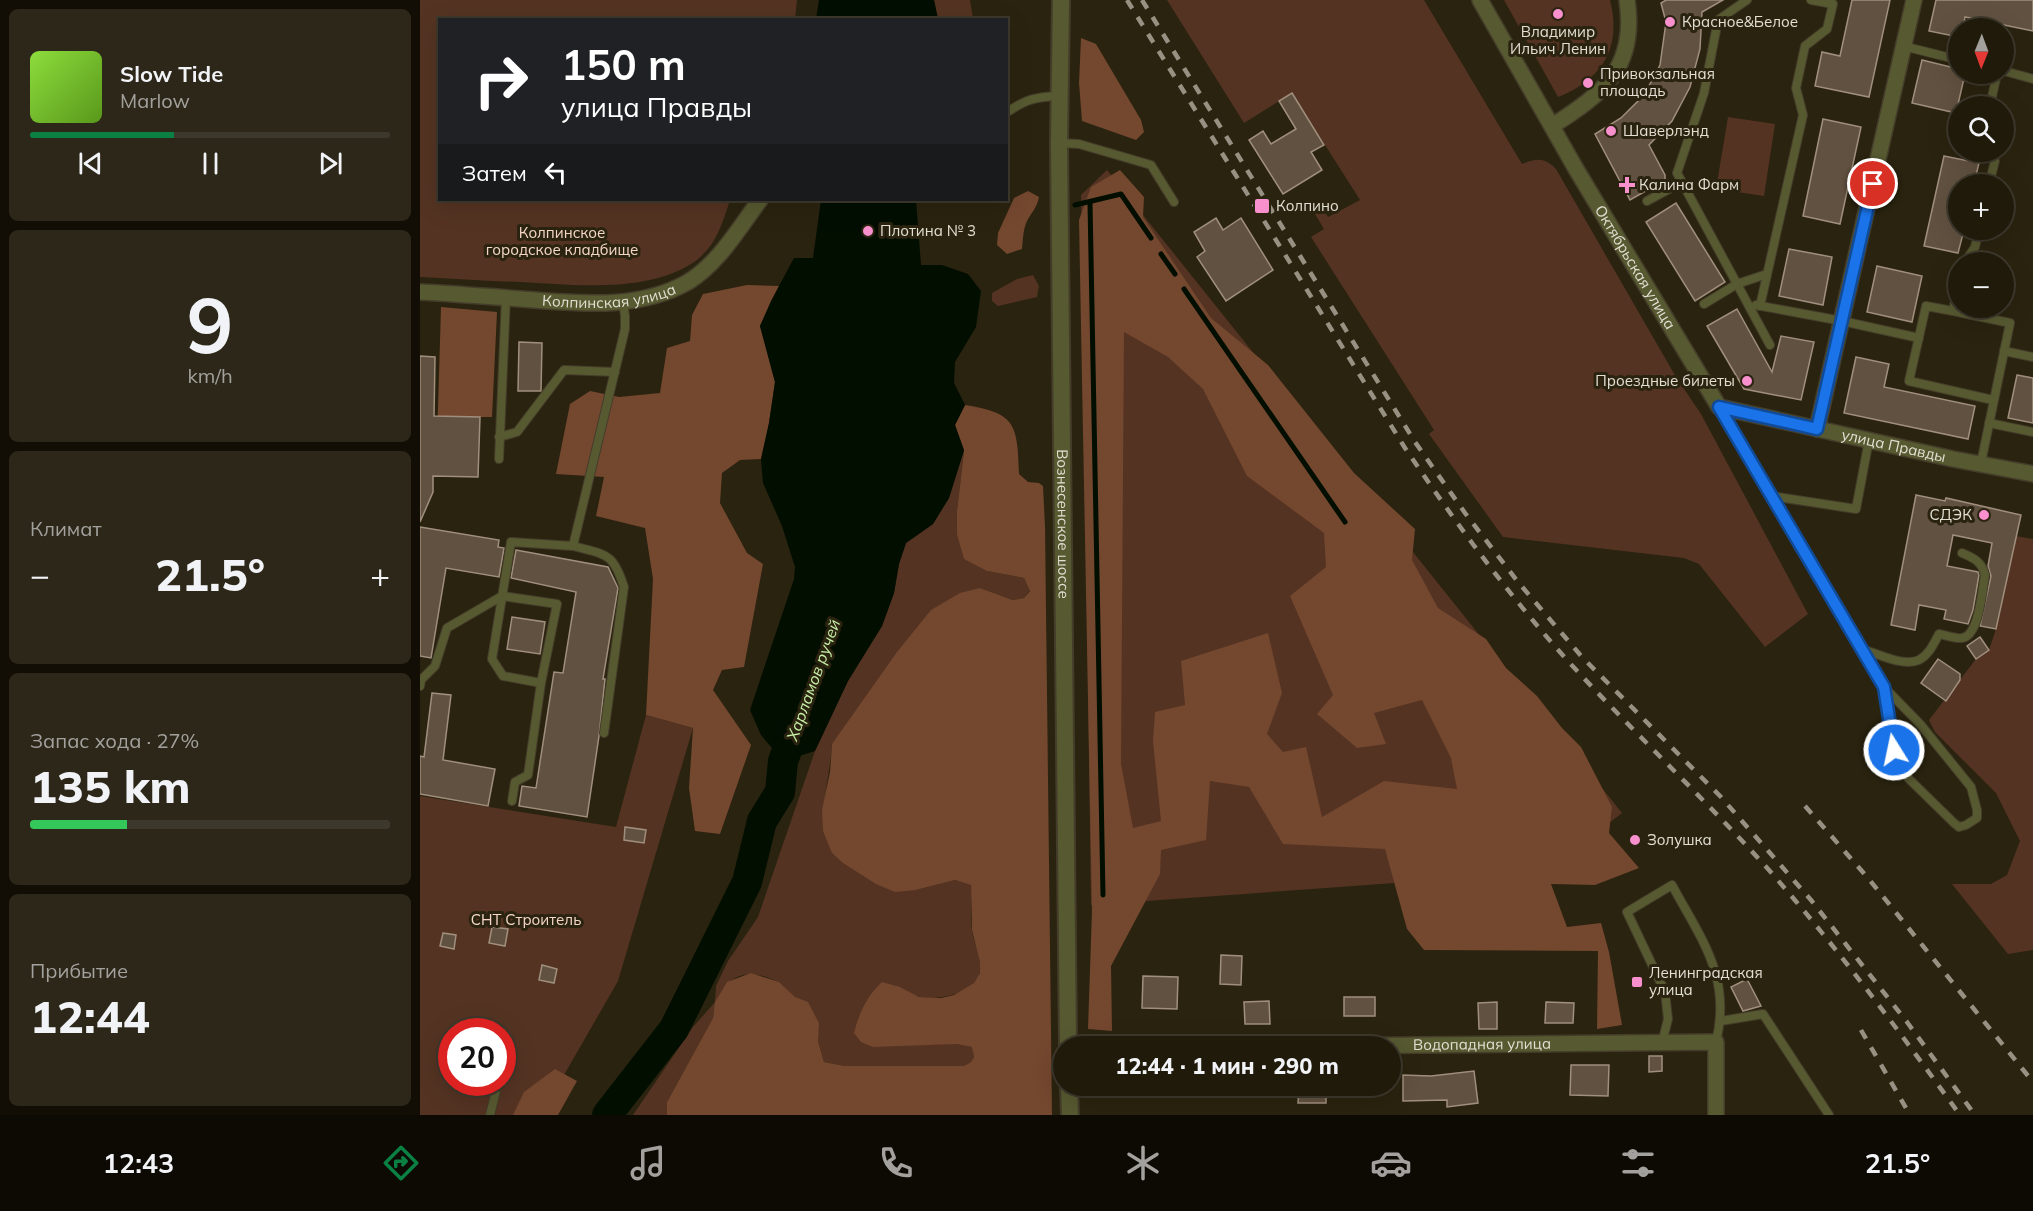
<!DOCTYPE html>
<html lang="ru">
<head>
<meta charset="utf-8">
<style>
	body { margin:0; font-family:Mulish,sans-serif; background:#2d2719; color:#f1f3f6; height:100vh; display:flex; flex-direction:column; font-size:22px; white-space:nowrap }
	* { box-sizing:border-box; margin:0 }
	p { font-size:20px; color:#a2a19d }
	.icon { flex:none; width:33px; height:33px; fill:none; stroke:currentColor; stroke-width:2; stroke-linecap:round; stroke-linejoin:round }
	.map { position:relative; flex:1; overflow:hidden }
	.sheet { display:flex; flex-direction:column; gap:9px; padding:9px; background:#120e06; width:420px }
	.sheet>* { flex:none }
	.top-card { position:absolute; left:18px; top:18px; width:570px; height:183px; border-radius:0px; box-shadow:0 6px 24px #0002,0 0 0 2px #3d382c; background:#202124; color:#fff; overflow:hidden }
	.needle { width:39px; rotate:181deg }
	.controls { position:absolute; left:1528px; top:18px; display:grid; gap:12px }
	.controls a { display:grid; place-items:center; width:66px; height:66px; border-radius:50%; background:#201a0b; box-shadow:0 6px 24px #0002,0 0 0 2px #3d382c; font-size:30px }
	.speed { position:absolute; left:18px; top:1018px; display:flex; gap:12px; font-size:30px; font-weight:700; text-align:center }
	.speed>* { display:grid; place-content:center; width:78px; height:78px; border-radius:50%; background:#201a0b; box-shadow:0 6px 24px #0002,0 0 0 2px #3d382c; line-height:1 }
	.speed .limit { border:9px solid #d22; background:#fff; color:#111 }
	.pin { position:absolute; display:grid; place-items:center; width:51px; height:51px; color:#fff; margin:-26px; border:3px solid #fff; border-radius:50%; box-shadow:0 2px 6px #0007 }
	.me { position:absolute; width:66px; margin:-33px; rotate:350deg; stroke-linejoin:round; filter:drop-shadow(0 0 4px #0008) }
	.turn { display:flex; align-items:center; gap:21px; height:126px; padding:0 24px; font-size:27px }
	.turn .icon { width:78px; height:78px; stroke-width:2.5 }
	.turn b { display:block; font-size:42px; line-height:51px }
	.then { display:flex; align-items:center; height:57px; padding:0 24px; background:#0003; gap:12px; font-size:22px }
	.big { font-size:45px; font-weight:800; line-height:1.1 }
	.sheet .card { flex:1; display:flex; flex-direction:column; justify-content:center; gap:9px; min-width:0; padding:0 21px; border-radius:9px; background:#2d2719 }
	.sheet .dial { align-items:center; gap:0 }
	.dial b { font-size:78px; line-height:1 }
	.song { display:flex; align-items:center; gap:18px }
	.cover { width:72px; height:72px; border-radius:9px; background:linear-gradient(135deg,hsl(90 70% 55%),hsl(90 70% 35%)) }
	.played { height:6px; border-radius:3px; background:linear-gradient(90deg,#0b8043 40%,#3d382c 40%) }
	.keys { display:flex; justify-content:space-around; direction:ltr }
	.heat { display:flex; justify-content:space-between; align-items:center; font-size:33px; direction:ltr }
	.charge { height:9px; border-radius:4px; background:linear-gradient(90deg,#34c759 27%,#3d382c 0) }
	.trip { position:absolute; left:633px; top:1036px; width:348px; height:60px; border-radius:30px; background:#201a0b; box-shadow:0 6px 24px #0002,0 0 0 2px #3d382c; font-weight:800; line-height:60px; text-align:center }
	.dock { display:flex; height:96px; justify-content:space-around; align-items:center; background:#0d0a04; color:#a2a19d }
	.dock .icon { width:42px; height:42px }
	.dock .current { color:#0b8043 }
	.dock b { font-size:27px; color:#f1f3f6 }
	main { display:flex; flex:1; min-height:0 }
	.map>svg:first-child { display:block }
	.green { fill:#543322; fill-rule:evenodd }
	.forest { fill:#74472f; fill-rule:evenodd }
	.water { fill:#020e00 }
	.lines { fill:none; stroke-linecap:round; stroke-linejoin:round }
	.stream { stroke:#020e00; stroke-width:5 }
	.river { stroke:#020e00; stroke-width:30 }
	.building { fill:#615140; stroke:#a18f7d; stroke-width:1.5 }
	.service-casing { stroke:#443d2a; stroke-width:10 }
	.minor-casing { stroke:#443d2a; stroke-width:18 }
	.tertiary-casing { stroke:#443d2a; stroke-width:20 }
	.service { stroke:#575931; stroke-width:8 }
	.minor { stroke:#575931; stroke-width:15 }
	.tertiary { stroke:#575931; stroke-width:16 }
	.rail { stroke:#969182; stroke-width:4.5; stroke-dasharray:10 10; stroke-linecap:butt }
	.route-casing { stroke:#114b97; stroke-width:15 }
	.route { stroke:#1a73e8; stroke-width:10 }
	.poi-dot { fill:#f790cd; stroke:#2a230f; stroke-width:2 }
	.labels { text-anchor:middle; stroke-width:6; stroke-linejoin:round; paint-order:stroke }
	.poi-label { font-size:15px; fill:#e3dfd3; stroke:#2a230f; text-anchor:start }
	.park-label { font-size:15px; fill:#f6d7c7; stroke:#2a230f }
	.street-label { font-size:15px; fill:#e3dfd3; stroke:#2a230f }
	.water-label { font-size:16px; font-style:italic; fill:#c7efa8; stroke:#2a230f }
</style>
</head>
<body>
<main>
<section class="sheet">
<div class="card">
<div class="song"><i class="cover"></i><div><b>Slow Tide</b><p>Marlow</p></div></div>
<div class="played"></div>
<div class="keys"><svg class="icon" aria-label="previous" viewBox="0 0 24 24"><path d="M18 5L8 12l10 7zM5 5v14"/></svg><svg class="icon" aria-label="pause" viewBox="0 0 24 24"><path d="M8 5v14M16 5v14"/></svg><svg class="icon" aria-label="next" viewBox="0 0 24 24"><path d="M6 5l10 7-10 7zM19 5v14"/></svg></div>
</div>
<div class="card dial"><b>9</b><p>km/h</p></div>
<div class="card"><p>Климат</p>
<div class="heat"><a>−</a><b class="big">21.5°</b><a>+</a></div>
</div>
<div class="card"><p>Запас хода · 27%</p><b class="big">135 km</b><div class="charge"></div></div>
<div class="card"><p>Прибытие</p><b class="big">12:44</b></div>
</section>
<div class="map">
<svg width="1613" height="1115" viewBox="0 0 1613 1115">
	<rect width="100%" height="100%" fill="#2a230f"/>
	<g class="green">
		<path d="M0,0H377L375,19L20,20V200H310C302,225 295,249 271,264C225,293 152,285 101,282C67,281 34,279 0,277Z"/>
		<polygon points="514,0 550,0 553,19 518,19"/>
		<path d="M747,0H1004L1102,164C1116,158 1125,157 1136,169L1256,377L1281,414L1388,614L1345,647L1279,564L1264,558L1083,537L1009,434L1014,430L891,237L904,229L895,214L903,209L908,217L940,200L872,93L824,123Z"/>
		<path d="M1084,0H1190C1202,47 1183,79 1138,97Z"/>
		<polygon points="1308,117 1355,124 1344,196 1296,189"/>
		<polygon points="687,170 1202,813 1179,831 1209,866 671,905 661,195"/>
		<polygon points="613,275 619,286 617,297 578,306 572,301 572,293 597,279"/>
		<path d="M544,451L537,511L567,571L604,578L610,590L604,598L593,600L560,588L412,744C410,773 402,802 403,831L496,890L535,880L551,884C552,900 550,916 552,931C554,944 563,958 560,972C555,994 519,1000 501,997C494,996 486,990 480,987L536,1044L553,1047L554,1057L551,1062L545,1066H425L404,1062L398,1041V1022L388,1003C384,1001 379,1000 375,997C369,993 364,986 358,982C322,963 298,980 293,1018L247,1102V1115H213L273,1027L295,1002L296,986L308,961L338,917L395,751L428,681L462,626L474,593L479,564L486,543L513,524L529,498Z"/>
		<polygon points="1596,536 1613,539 1613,950 1588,954 1532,884 1571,884 1587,875 1600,841 1576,793 1515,732 1509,720 1556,659 1569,650 1575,632"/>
		<path d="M226,715L273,728L198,981L121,1115H0V796L196,827ZM32,1032H82V1083H32Z"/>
	</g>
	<g class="forest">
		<polygon points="661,38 676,44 721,120 724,132 716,140 662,121 659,83"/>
		<path d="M700,170L724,197L723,217L791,318L848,365L934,473L995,529L992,560L1018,608L1066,639L1086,668L1117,696L1142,728L1161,747L1192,807L1189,833L1219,868L1175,885L1131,884L1147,927L1181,923L1189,952L1202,1025L1177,1029L1178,951L1004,950L987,929L965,849L863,844L829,787L790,781L786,840L741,850L740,874L691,966L692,1031L668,1029L672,911L659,220L671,187ZM704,332L748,357L783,389L827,476L904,533L906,567L870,596L913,695L897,714L937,748L966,744L954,713L1002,700L1031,758L1037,789L964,781L902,817L886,747L863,752L847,734L862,693L848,633L761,661L765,705L735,712L733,741L741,821L713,828L701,764Z"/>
		<path d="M608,191L619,197C617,207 613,211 608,219C603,228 603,239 602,249L587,254L577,245L578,233L594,198Z"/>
		<polygon points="327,285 359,286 340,326 355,382 349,423 341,459 320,460 302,473 300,503 327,553 343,564 324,667 302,670 293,690 331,745 300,834 275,831 269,788 273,728 226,715 233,579 225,528 176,516 184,477 136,474 150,404 170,391 199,397 240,393 247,348 270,341 272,315 283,294"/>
		<polygon points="21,307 77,312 72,417 60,417 32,476 16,476"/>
		<path d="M545,405C597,413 597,425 599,474L608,482L619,483L623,486L625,526L632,1115H247V1102L293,1018L295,1002L307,982L331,973L359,982L375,997L388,1002L399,1023L398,1041L404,1062L425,1066H544L551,1062L554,1057L552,1047L536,1044L453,1047L441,1042L434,1033C439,1013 447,996 462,982L480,987L499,997L521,998L534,995L554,983L560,973V962L552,930L551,885L535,880L496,890L475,892L456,884L423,863L412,853L403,831L402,810L410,772L412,744L477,652L511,610L540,593L560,588L593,600L604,598L610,591L604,578L567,571L544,559L537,534V511L544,451L535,425Z"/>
		<polygon points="135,1069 157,1081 138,1115 93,1115 104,1092"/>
	</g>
	<g class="water">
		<polygon points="399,0 514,0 518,19 396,19"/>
		<polygon points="401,200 496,200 501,265 522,265 548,274 561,291 556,327 535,362 534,383 545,405 535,425 544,450 529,498 513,524 486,543 479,564 474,593 462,626 428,681 395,751 363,761 341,735 330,710 374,579 375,567 362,526 343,483 341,459 349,423 355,382 340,326 351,301 374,258 393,258"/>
	</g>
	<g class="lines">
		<g class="stream">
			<polyline points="670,203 683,895"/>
			<polyline points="655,205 701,194 731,238"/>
			<polyline points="741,254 755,274"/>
			<polyline points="764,289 925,522"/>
		</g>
		<polyline class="river" points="187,1115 254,1029 327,882 342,821 360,792 363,761 377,724"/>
	</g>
	<g class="building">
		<polygon points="1246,0 1303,0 1282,12 1280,49 1270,87 1252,121 1229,145 1245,175 1245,180 1210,200 1175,134 1201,118 1224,95 1240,65 1246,22 1241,3"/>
		<polygon points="1432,0 1470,0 1449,97 1395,86 1402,52 1420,56"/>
		<polygon points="1516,0 1613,0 1613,31 1545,17 1543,28 1539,28 1539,37 1509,31"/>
		<polygon points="1502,60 1539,69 1539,74 1545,74 1536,113 1492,103"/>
		<polygon points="872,93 904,145 891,152 902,170 863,194 829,140 843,131 851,144 876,129 859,101"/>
		<polygon points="1403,119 1441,127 1420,224 1383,216"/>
		<polygon points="1524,156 1559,163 1554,184 1539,184 1539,230 1544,230 1538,253 1504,246"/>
		<polygon points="1256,203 1305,282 1275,301 1226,222"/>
		<polygon points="796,218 803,230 821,218 853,270 806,301 777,257 785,251 774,232"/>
		<polygon points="1369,249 1412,257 1403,305 1359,296"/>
		<polygon points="1457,266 1502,276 1492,322 1447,312"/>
		<polygon points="1317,309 1352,372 1361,336 1394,342 1381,400 1324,389 1287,326"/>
		<polygon points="99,342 122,343 121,391 98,391"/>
		<polygon points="0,356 15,357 14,416 60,417 58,477 13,476 13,492 0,522"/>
		<polygon points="1436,357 1469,364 1464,387 1555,406 1548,439 1424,413"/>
		<polygon points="1597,375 1613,378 1613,423 1588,418"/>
		<polygon points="1496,495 1525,501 1526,498 1601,515 1576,629 1560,626 1571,576 1568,566 1572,543 1533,535 1527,566 1558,572 1559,575 1553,610 1548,624 1524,619 1526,610 1499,605 1495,630 1471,625"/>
		<polygon points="0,527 79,540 78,547 84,548 79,577 26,568 11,658 0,656"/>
		<polygon points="96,550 188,567 198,588 183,679 185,679 179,736 167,817 99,806 102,786 116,788 134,672 143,673 156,592 91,578"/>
		<polygon points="92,617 125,622 120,654 87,649"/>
		<polygon points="1560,637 1569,650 1556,659 1547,646"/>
		<polygon points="1518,659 1540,674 1540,680 1526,701 1501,683"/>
		<polygon points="12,693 31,695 23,760 75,769 68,806 0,794 0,756 4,757"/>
		<polygon points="205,827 226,830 224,843 204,840"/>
		<polygon points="72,927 88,929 85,946 69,943"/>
		<polygon points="23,933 36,935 34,949 20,946"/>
		<polygon points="801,955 822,956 821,985 800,984"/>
		<polygon points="122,965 137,969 134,983 119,980"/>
		<polygon points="723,976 758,977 757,1009 722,1008"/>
		<polygon points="1327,979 1341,1006 1323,1011 1311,987"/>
		<rect x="924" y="997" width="31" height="19"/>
		<polygon points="849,1001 850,1024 825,1024 824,1002"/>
		<polygon points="1077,1002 1077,1029 1059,1029 1058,1003"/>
		<polygon points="1126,1002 1154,1003 1153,1023 1125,1023"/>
		<polygon points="1229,1056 1242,1056 1242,1071 1229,1072"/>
		<polygon points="1151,1065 1189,1065 1188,1096 1150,1095"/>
		<polygon points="1054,1071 1058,1103 1027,1107 1027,1100 983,1101 983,1075 1011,1076"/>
		<polygon points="879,1086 906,1086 906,1103 878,1103"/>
	</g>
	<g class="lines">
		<defs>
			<g id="service">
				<polyline points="1327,0 1298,20 1284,93 1257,173 1350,345"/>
				<polyline points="1483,46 1539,60"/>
				<polyline points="1584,71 1613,79"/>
				<polyline points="1570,106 1577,74"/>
				<path d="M586,113C606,99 615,97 639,96"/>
				<polyline points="639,143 659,144 731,165 754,202"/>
				<polyline points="1569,184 1575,161 1570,152"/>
				<polyline points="1227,201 1262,182"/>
				<polyline points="1545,262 1555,247 1559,230"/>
				<polyline points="1539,282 1533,311 1590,323 1561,463"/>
				<polyline points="1284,304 1317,284 1347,274"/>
				<polyline points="1336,305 1422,321 1499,338"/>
				<polyline points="1340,306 1383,115 1376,88 1385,46 1407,29 1413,4 1391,0"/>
				<polyline points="1533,311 1506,306 1489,381 1573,400"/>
				<polyline points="1584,351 1613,357"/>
				<polyline points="1300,408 1464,687 1500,724 1551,787 1557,810 1557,818 1546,825 1539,827 1534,823 1488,778 1474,749 1464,687"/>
				<polyline points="1569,423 1613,432"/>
				<polyline points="79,437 97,432 144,370 195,372"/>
				<polyline points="79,459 86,297"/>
				<polyline points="1351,496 1436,509 1449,440"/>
				<path d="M1439,648C1456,653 1482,667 1499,660C1509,655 1514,643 1519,634C1526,635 1535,639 1542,638C1559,636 1562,591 1565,575C1562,562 1554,558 1542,553"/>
				<polyline points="121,683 83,676 72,659 91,542 153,546"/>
				<polyline points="0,686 1,680 15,666 27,628 82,596 137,604 121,683 108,775 95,782 92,801"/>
				<path d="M184,733L204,587C193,552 186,555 153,546L205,329V316L203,303"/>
				<polyline points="1301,1021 1343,1014 1409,1115"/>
				<path d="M1242,1043L1248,1019L1245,992L1207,912L1252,885C1281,939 1312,977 1296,1042"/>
				<polyline points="82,1064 84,1059"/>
				<polyline points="70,1115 78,1083"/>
			</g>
			<g id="minor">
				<path id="s1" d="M1060,0L1156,169L1299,407L1533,459L1613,474"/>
				<path d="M1132,126C1184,93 1217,67 1207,0"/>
				<path id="s2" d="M0,292C34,294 67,296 101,299C157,303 217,311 268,282C299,263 319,228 340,200"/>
				<polyline points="1397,429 1494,0"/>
				<path id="s3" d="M792,1047L1296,1042V1115"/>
			</g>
			<g id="tertiary">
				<path id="s4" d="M641,0L639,143L648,1047"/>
				<polyline points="649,1086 650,1115"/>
			</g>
		</defs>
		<use href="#service" class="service-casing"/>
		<use href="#minor" class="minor-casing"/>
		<use href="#tertiary" class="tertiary-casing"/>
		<use href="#service" class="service"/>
		<use href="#minor" class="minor"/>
		<use href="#tertiary" class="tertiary"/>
		<g class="rail">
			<path d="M707,0L985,448C1035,522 1087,593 1147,660C1212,731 1283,797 1348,869C1417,947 1479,1031 1540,1115"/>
			<polyline points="722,0 995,442 1045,513 1098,582 1162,657 1301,797 1391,900 1487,1022 1555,1115"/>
			<polyline points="1385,806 1448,878 1613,1082"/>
			<polyline points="1441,1030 1490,1115"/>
		</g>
	</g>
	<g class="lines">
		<defs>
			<polyline id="route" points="1453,184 1397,429 1299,407 1464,687 1474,750"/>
		</defs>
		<use href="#route" class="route-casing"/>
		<use href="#route" class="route"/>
	</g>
	<g class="poi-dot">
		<circle cx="1138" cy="14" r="6"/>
		<circle cx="1250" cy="22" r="6"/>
		<circle cx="1168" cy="83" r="6"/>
		<circle cx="1191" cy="131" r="6"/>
		<path d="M1204 176h6v6h6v6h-6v6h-6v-6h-6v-6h6z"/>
		<rect x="834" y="198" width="16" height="16" rx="3"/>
		<circle cx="448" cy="231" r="6"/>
		<circle cx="1327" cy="381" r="6"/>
		<circle cx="1564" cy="515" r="6"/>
		<circle cx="1215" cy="840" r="6"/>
		<rect x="1211" y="976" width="12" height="12" rx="3"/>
	</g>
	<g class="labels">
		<g class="poi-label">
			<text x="1262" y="27">Красное&amp;Белое</text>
			<text x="1138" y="37" text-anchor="middle">Владимир<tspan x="1138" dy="17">Ильич Ленин</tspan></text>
			<text x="1180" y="79">Привокзальная<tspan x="1180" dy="17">площадь</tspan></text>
			<text x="1203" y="136">Шаверлэнд</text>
			<text x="1219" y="190">Калина Фарм</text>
			<text x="856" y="211">Колпино</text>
			<text x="460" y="236">Плотина № 3</text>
			<text x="1315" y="386" text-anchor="end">Проездные билеты</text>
			<text x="1552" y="520" text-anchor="end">СДЭК</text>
			<text x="1227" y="845">Золушка</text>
			<text x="1229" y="978">Ленинградская<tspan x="1229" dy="17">улица</tspan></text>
		</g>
		<g class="park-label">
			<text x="142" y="238">Колпинское<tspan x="142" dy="17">городское кладбище</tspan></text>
			<text x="106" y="925">СНТ Строитель</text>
		</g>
		<g class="street-label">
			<text dy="5" stroke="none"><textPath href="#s1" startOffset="309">Октябрьская улица</textPath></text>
			<text dy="5" stroke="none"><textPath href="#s2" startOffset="190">Колпинская улица</textPath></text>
			<text dy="5" stroke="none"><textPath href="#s1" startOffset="651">улица Правды</textPath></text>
			<text dy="5" stroke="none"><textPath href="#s4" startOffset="524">Вознесенское шоссе</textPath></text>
			<text dy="5" stroke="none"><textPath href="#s3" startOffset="270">Водопадная улица</textPath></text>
		</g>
		<g class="water-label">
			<text transform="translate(393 680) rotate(-70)" y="6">Харламов ручей</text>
		</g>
	</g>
</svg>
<div class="controls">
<a><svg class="needle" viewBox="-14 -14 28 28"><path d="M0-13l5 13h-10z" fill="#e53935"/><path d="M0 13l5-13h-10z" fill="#a2a19d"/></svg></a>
<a><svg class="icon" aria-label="search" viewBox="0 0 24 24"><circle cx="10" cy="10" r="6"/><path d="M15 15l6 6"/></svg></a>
<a>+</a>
<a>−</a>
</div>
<div class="speed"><div class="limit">20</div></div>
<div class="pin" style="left:1453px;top:184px;background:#d93025"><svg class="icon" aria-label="arrive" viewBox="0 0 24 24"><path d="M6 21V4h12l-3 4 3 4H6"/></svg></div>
<svg class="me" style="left:1474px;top:750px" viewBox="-20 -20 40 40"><circle r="17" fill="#1a73e8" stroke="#fff" stroke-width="3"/><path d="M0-11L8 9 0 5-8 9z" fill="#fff"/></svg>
<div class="trip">12:44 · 1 мин · 290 m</div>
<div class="top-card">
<div class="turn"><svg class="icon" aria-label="right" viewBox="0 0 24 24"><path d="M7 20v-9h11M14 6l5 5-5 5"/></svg><div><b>150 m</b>улица Правды</div></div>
<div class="then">Затем<svg class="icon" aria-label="left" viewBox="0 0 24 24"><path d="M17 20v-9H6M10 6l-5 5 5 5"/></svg></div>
</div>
</div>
</main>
<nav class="dock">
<b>12:43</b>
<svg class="icon current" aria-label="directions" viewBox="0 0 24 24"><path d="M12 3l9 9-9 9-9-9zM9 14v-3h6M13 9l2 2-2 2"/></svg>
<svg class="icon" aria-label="music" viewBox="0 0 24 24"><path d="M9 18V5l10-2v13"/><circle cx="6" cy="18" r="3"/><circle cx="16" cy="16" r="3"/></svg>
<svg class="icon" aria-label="phone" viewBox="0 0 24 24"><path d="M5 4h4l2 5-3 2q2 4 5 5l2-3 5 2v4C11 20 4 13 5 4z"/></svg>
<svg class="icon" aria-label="climate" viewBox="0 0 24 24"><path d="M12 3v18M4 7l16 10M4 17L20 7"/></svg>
<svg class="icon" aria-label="car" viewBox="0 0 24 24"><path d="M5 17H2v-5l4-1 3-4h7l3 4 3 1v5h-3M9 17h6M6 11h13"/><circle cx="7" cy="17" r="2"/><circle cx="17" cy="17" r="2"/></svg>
<svg class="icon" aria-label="filters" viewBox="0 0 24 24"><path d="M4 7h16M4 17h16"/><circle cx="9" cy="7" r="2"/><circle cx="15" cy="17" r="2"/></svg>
<b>21.5°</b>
</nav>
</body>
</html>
